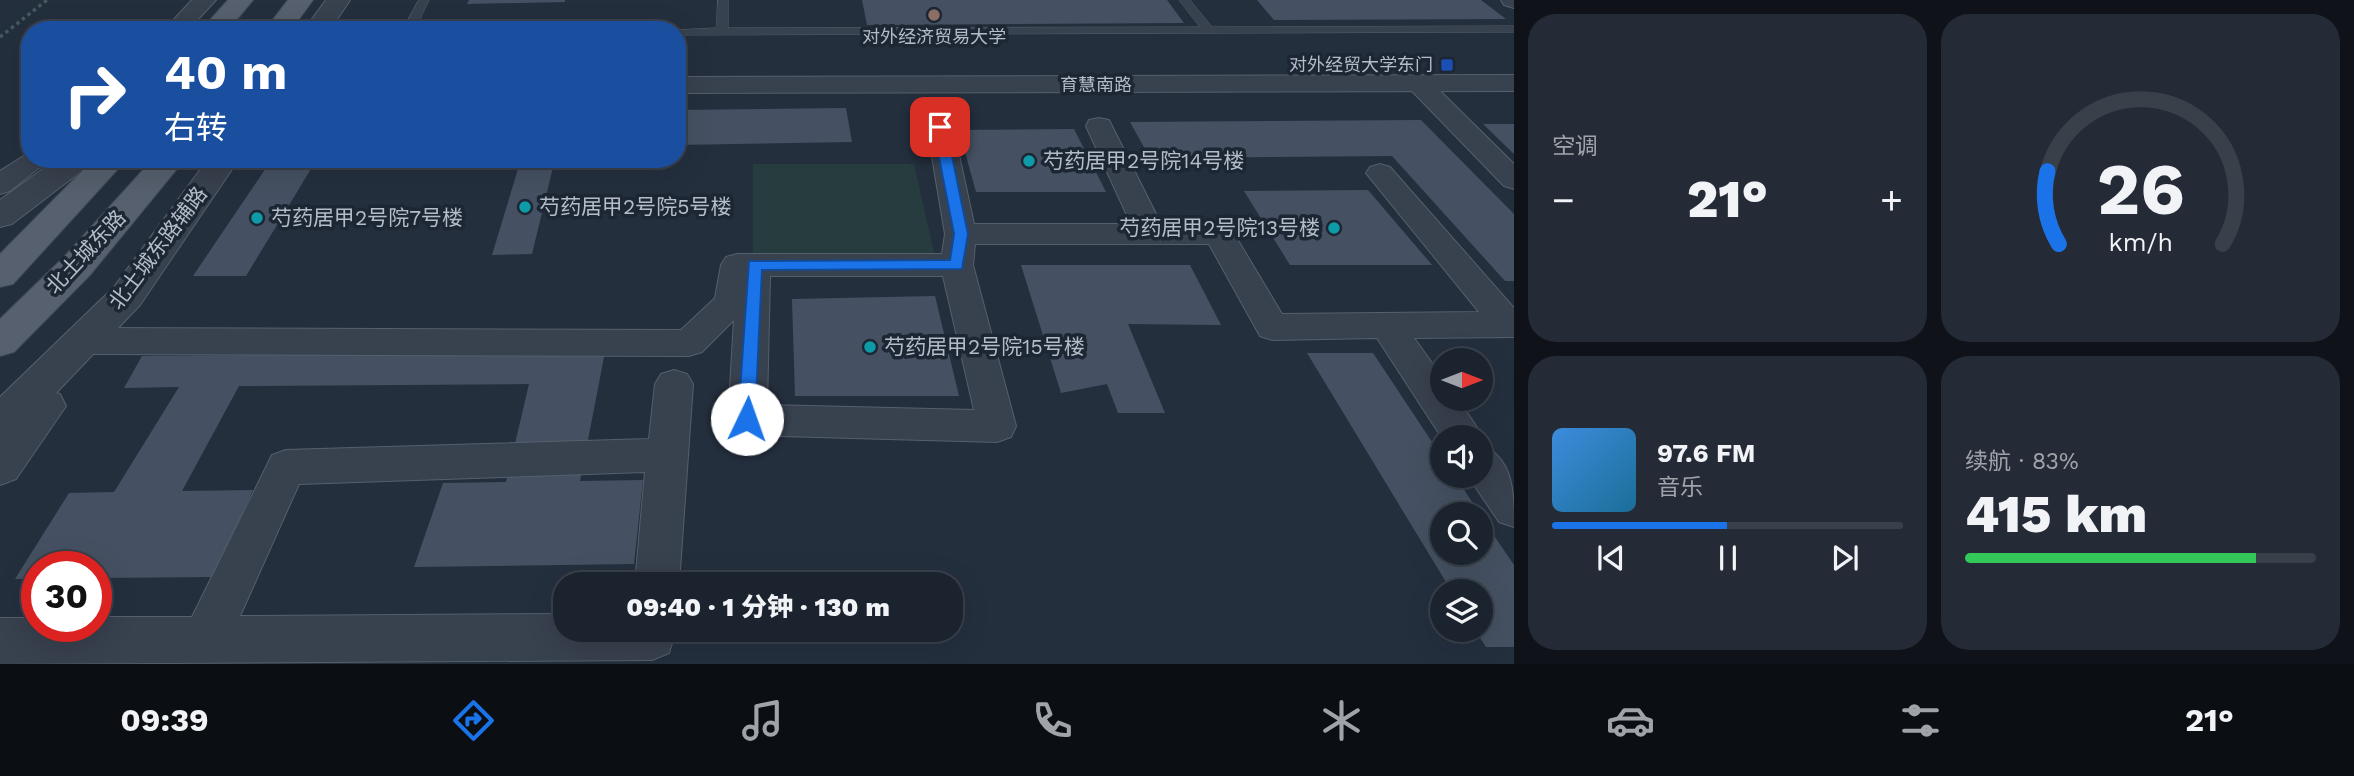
<!DOCTYPE html>
<html lang="zh">
<head>
<meta charset="utf-8">
<style>
	body { margin:0; font-family:"Work Sans","Noto Sans SC",sans-serif; background:#242b36; color:#f1f3f6; height:100vh; display:flex; flex-direction:column; font-size:26px; white-space:nowrap }
	* { box-sizing:border-box; margin:0 }
	p { font-size:23px; color:#a0a4aa }
	.icon { flex:none; width:38px; height:38px; fill:none; stroke:currentColor; stroke-width:2; stroke-linecap:round; stroke-linejoin:round }
	.map { position:relative; flex:1; overflow:hidden }
	.drawer { display:flex; flex-direction:column; gap:14px; padding:14px; background:#0f1319; width:840px }
	.drawer>* { flex:none }
	.banner { position:absolute; left:21px; top:21px; width:665px; height:147px; border-radius:28px; box-shadow:0 7px 28px #0002,0 0 0 2px #39404a; background:#1a4fa0; color:#fff; overflow:hidden }
	.needle { width:46px; rotate:90deg }
	.fabs { position:absolute; left:1430px; top:348px; display:grid; gap:14px }
	.fabs a { display:grid; place-items:center; width:63px; height:63px; border-radius:50%; background:#1b232e; box-shadow:0 7px 28px #0002,0 0 0 2px #39404a; font-size:35px }
	.speed { position:absolute; left:21px; top:551px; display:flex; gap:14px; font-size:35px; font-weight:700; text-align:center }
	.speed>* { display:grid; place-content:center; width:91px; height:91px; border-radius:50%; background:#1b232e; box-shadow:0 7px 28px #0002,0 0 0 2px #39404a; line-height:1 }
	.speed .limit { border:10px solid #d22; background:#fff; color:#111 }
	.pin { position:absolute; display:grid; place-items:center; width:60px; height:60px; color:#fff; margin:-30px; border-radius:14px; box-shadow:0 4px 10px #0006 }
	.me { position:absolute; width:77px; margin:-38px; rotate:3deg; stroke-linejoin:round; filter:drop-shadow(0 0 5px #0008) }
	.turn { display:flex; align-items:center; gap:24px; height:147px; padding:0 28px; font-size:32px }
	.turn .icon { width:91px; height:91px; stroke-width:2.5 }
	.turn b { display:block; font-size:49px; line-height:60px }
	.big { font-size:52px; font-weight:800; line-height:1.1 }
	.drawer .widget { flex:1; display:flex; flex-direction:column; justify-content:center; gap:10px; min-width:0; padding:0 24px; border-radius:28px; background:#242b36 }
	.drawer .dial { align-items:center; gap:0 }
	.dial svg { height:182px; overflow:visible; fill:none; stroke:#39404a; stroke-width:7; stroke-linecap:round; text-anchor:middle }
	.dial text { fill:#f1f3f6; stroke:none }
	.song { display:flex; align-items:center; gap:21px }
	.cover { width:84px; height:84px; border-radius:10px; background:linear-gradient(135deg,hsl(210 70% 55%),hsl(200 70% 35%)) }
	.played { height:7px; border-radius:4px; background:linear-gradient(90deg,#1a73e8 50%,#39404a 50%) }
	.keys { display:flex; justify-content:space-around; direction:ltr }
	.heat { display:flex; justify-content:space-between; align-items:center; font-size:38px; direction:ltr }
	.charge { height:10px; border-radius:5px; background:linear-gradient(90deg,#34c759 83%,#39404a 0) }
	.drawer .tiles { flex:1; display:grid; gap:14px; grid-template-columns:repeat(2,1fr) }
	.trip { position:absolute; left:553px; top:572px; width:410px; height:70px; border-radius:28px; background:#1b232e; box-shadow:0 7px 28px #0002,0 0 0 2px #39404a; font-weight:800; line-height:70px; text-align:center }
	.dock { display:flex; height:112px; justify-content:space-around; align-items:center; background:#0b0e12; color:#a0a4aa }
	.dock .icon { width:49px; height:49px }
	.dock .current { color:#1a73e8 }
	.dock b { font-size:32px; color:#f1f3f6 }
	main { display:flex; flex:1; min-height:0 }
	.map>svg:first-child { display:block }
	.green { fill:#263c3f }
	.building { fill:#455162 }
	.lines { fill:none; stroke-linecap:round; stroke-linejoin:round }
	.service-casing { stroke:#565f6c; stroke-width:1 }
	.minor-casing { stroke:#565f6c; stroke-width:2 }
	.tertiary-casing { stroke:#565f6c; stroke-width:2 }
	.primary-casing { stroke:#414a57; stroke-width:2 }
	.path { stroke:#44595c; stroke-width:3.5; stroke-dasharray:3.5 3.5; stroke-linecap:butt }
	.service { fill:#38414e; fill-rule:evenodd }
	.minor { fill:#38414e; fill-rule:evenodd }
	.tertiary { fill:#38414e; fill-rule:evenodd }
	.primary { fill:#56606e; fill-rule:evenodd }
	.route { fill:#1a73e8; stroke:#114b97; stroke-width:2 }
	.education-dot { fill:#8d6e63; stroke:#1d2633; stroke-width:2.5 }
	.transit-dot { fill:#1a4fb4; stroke:#1d2633; stroke-width:2.5 }
	.culture-dot { fill:#0f9aa8; stroke:#1d2633; stroke-width:2.5 }
	.labels { text-anchor:middle; stroke-width:7; stroke-linejoin:round; paint-order:stroke }
	.far-poi-label { font-size:18px; fill:#b4bcc9; stroke:#1d2633 }
	.far-street-label { font-size:18px; fill:#b4bcc9; stroke:#1d2633 }
	.poi-label { font-size:21px; fill:#b4bcc9; stroke:#1d2633; text-anchor:start }
	.street-label { font-size:21px; fill:#b4bcc9; stroke:#1d2633 }
</style>
</head>
<body>
<main>
<div class="map">
<svg width="1514" height="664" viewBox="0 0 1514 664">
	<rect width="100%" height="100%" fill="#242f3e"/>
	<polygon class="green" points="753,164 914,164 936,261 753,261"/>
	<g class="building">
		<polygon points="469,0 565,0 565,2 467,4"/>
		<polygon points="862,0 1167,0 1184,23 867,25"/>
		<polygon points="1257,0 1481,0 1506,19 1274,20"/>
		<polygon points="846,108 852,142 677,145 677,110"/>
		<polygon points="1421,120 1514,214 1514,281 1505,281 1392,156 1150,158 1130,122"/>
		<polygon points="1483,124 1514,124 1514,154"/>
		<polygon points="1074,129 1106,192 976,192 959,130"/>
		<polygon points="272,159 317,159 246,276 193,276"/>
		<polygon points="521,159 555,159 532,254 492,255"/>
		<polygon points="1368,190 1432,265 1290,265 1244,191"/>
		<polygon points="1021,265 1190,265 1221,325 1128,324 1165,413 1118,413 1107,384 1061,393"/>
		<polygon points="935,296 959,396 795,396 792,299"/>
		<polygon points="605,352 580,481 643,480 634,564 414,567 443,483 506,482 529,384 239,386 182,491 253,490 214,577 96,578 96,567 37,567 37,579 15,579 69,493 114,492 179,387 124,388 142,356"/>
		<polygon points="1307,353 1373,353 1442,457 1442,476 1455,476 1480,514 1442,514 1442,553 1480,553 1480,515 1514,565 1514,647 1486,647 1475,630 1480,630 1480,592 1452,592"/>
	</g>
	<g class="lines">
		<defs>
			<g id="service">
				<polygon points="419,0 429,0 419,21 423,24 459,27 465,30 416,29 407,22"/>
				<polygon points="718,0 728,0 728,28 1200,27 1179,0 1190,0 1212,27 1514,26 1514,32 677,35 677,30 673,30 716,28"/>
			</g>
			<g id="minor">
				<polygon points="192,0 216,0 188,30 164,30"/>
				<polygon points="1501,0 1514,0 1514,8 1504,5"/>
				<polygon points="1419,76 1428,79 1514,164 1514,189 1504,186 1410,89 1406,84 1410,79"/>
				<path d="M1099,118L1109,120L1161,224H1219L1230,227L1282,314L1479,312L1366,173L1370,167L1380,164L1390,167L1514,308V337L1414,338L1442,377V399H1458L1484,438L1480,444V438H1442L1377,338L1272,340L1260,336L1209,244H975L973,265L1016,426L1011,437L997,442L747,435L733,431L728,420L734,320L702,352L689,356L93,354L81,350L75,341L81,332L93,328L681,330L715,298L721,265L726,257L737,254H942L945,234L927,127L930,121L940,119L950,121L953,127L974,224H1131L1086,126L1089,120ZM770,276H943L974,410L767,405Z"/>
				<polygon points="30,152 30,159 50,159 10,191 0,194 0,171"/>
				<polygon points="674,370 687,374 693,384 679,584 635,584 645,472 299,484 240,616 565,614 565,630 676,630 669,653 652,660 0,664 0,618 37,618 37,626 96,626 96,617 192,617 272,455 286,450 649,439 655,384 661,374"/>
				<path d="M1480,444C1514,458 1514,493 1514,527L1499,522L1468,476H1480Z"/>
			</g>
			<g id="tertiary">
				<polygon points="326,0 350,0 330,30 304,30"/>
				<polygon points="1514,75 1514,91 677,93 677,77"/>
				<polygon points="57,159 92,159 88,166 12,224 0,227 0,200"/>
				<polygon points="208,159 239,159 140,305 56,393 60,394 66,406 16,479 0,485 0,397 114,287"/>
			</g>
			<g id="primary">
				<polygon points="228,0 253,0 228,30 201,30"/>
				<polygon points="288,0 313,0 291,30 265,30"/>
				<polygon points="94,159 127,159 13,284 0,287 0,254"/>
				<polygon points="153,159 185,159 90,275 14,352 0,356 0,319 64,257"/>
			</g>
		</defs>
		<use href="#service" class="service-casing"/>
		<use href="#minor" class="minor-casing"/>
		<use href="#tertiary" class="tertiary-casing"/>
		<use href="#primary" class="primary-casing"/>
		<polyline class="path" points="0,37 47,0"/>
		<use href="#service" class="service"/>
		<use href="#minor" class="minor"/>
		<use href="#tertiary" class="tertiary"/>
		<use href="#primary" class="primary"/>
	</g>
	<polygon class="route" points="940,123 946,127 968,234 962,269 762,270 755,419 753,424 740,424 738,419 749,261 950,260 954,234 933,127"/>
	<circle class="education-dot" cx="934" cy="15" r="7"/>
	<rect class="transit-dot" x="1440" y="58" width="14" height="14" rx="3.5"/>
	<g class="culture-dot">
		<circle cx="1029" cy="161" r="7"/>
		<circle cx="525" cy="207" r="7"/>
		<circle cx="257" cy="218" r="7"/>
		<circle cx="1334" cy="228" r="7"/>
		<circle cx="870" cy="347" r="7"/>
	</g>
	<g class="labels">
		<g class="far-poi-label">
			<text x="934" y="43">对外经济贸易大学</text>
			<text x="1433" y="71" text-anchor="end">对外经贸大学东门</text>
		</g>
		<g class="far-street-label">
			<text x="1096" y="91">育慧南路</text>
		</g>
		<g class="poi-label">
			<text x="1043" y="168">芍药居甲2号院14号楼</text>
			<text x="539" y="214">芍药居甲2号院5号楼</text>
			<text x="271" y="225">芍药居甲2号院7号楼</text>
			<text x="1320" y="235" text-anchor="end">芍药居甲2号院13号楼</text>
			<text x="884" y="354">芍药居甲2号院15号楼</text>
		</g>
		<g class="street-label">
			<text transform="translate(158 248) rotate(-53)" y="7">北土城东路辅路</text>
			<text transform="translate(86 252) rotate(-47)" y="7">北土城东路</text>
		</g>
	</g>
</svg>
<div class="fabs">
<a><svg class="needle" viewBox="-14 -14 28 28"><path d="M0-13l5 13h-10z" fill="#e53935"/><path d="M0 13l5-13h-10z" fill="#a0a4aa"/></svg></a>
<a><svg class="icon" aria-label="sound" viewBox="0 0 24 24"><path d="M4 9h4l5-4v14l-5-4H4zM17 9q2 3 0 6"/></svg></a>
<a><svg class="icon" aria-label="search" viewBox="0 0 24 24"><circle cx="10" cy="10" r="6"/><path d="M15 15l6 6"/></svg></a>
<a><svg class="icon" aria-label="layers" viewBox="0 0 24 24"><path d="M12 4l9 5-9 5-9-5zM3 14l9 5 9-5"/></svg></a>
</div>
<div class="speed"><div class="limit">30</div></div>
<div class="pin" style="left:940px;top:127px;background:#d93025"><svg class="icon" aria-label="arrive" viewBox="0 0 24 24"><path d="M6 21V4h12l-3 4 3 4H6"/></svg></div>
<svg class="me" style="left:747px;top:419px" viewBox="-20 -20 40 40"><circle r="19" fill="#fff"/><path d="M0-13L10 11 0 6-10 11z" fill="#1a73e8"/></svg>
<div class="trip">09:40 · 1 分钟 · 130 m</div>
<div class="banner">
<div class="turn"><svg class="icon" aria-label="right" viewBox="0 0 24 24"><path d="M7 20v-9h11M14 6l5 5-5 5"/></svg><div><b>40 m</b>右转</div></div>
</div>
</div>
<section class="drawer">
<div class="tiles">
<div class="widget"><p>空调</p>
<div class="heat"><a>−</a><b class="big">21°</b><a>+</a></div>
</div>
<div class="widget dial"><svg viewBox="0 0 100 80">
<path d="M14 69A42 42 0 1 1 86 69"/>
<path d="M14 69A42 42 0 0 1 9 37" stroke="#1a73e8"/>
<text x="50" y="56" font-size="32" font-weight="700">26</text>
<text x="50" y="72" font-size="11">km/h</text>
</svg></div>
<div class="widget">
<div class="song"><i class="cover"></i><div><b>97.6 FM</b><p>音乐</p></div></div>
<div class="played"></div>
<div class="keys"><svg class="icon" aria-label="previous" viewBox="0 0 24 24"><path d="M18 5L8 12l10 7zM5 5v14"/></svg><svg class="icon" aria-label="pause" viewBox="0 0 24 24"><path d="M8 5v14M16 5v14"/></svg><svg class="icon" aria-label="next" viewBox="0 0 24 24"><path d="M6 5l10 7-10 7zM19 5v14"/></svg></div>
</div>
<div class="widget"><p>续航 · 83%</p><b class="big">415 km</b><div class="charge"></div></div>
</div>
</section>
</main>
<nav class="dock">
<b>09:39</b>
<svg class="icon current" aria-label="directions" viewBox="0 0 24 24"><path d="M12 3l9 9-9 9-9-9zM9 14v-3h6M13 9l2 2-2 2"/></svg>
<svg class="icon" aria-label="music" viewBox="0 0 24 24"><path d="M9 18V5l10-2v13"/><circle cx="6" cy="18" r="3"/><circle cx="16" cy="16" r="3"/></svg>
<svg class="icon" aria-label="phone" viewBox="0 0 24 24"><path d="M5 4h4l2 5-3 2q2 4 5 5l2-3 5 2v4C11 20 4 13 5 4z"/></svg>
<svg class="icon" aria-label="climate" viewBox="0 0 24 24"><path d="M12 3v18M4 7l16 10M4 17L20 7"/></svg>
<svg class="icon" aria-label="car" viewBox="0 0 24 24"><path d="M5 17H2v-5l4-1 3-4h7l3 4 3 1v5h-3M9 17h6M6 11h13"/><circle cx="7" cy="17" r="2"/><circle cx="17" cy="17" r="2"/></svg>
<svg class="icon" aria-label="filters" viewBox="0 0 24 24"><path d="M4 7h16M4 17h16"/><circle cx="9" cy="7" r="2"/><circle cx="15" cy="17" r="2"/></svg>
<b>21°</b>
</nav>
</body>
</html>
